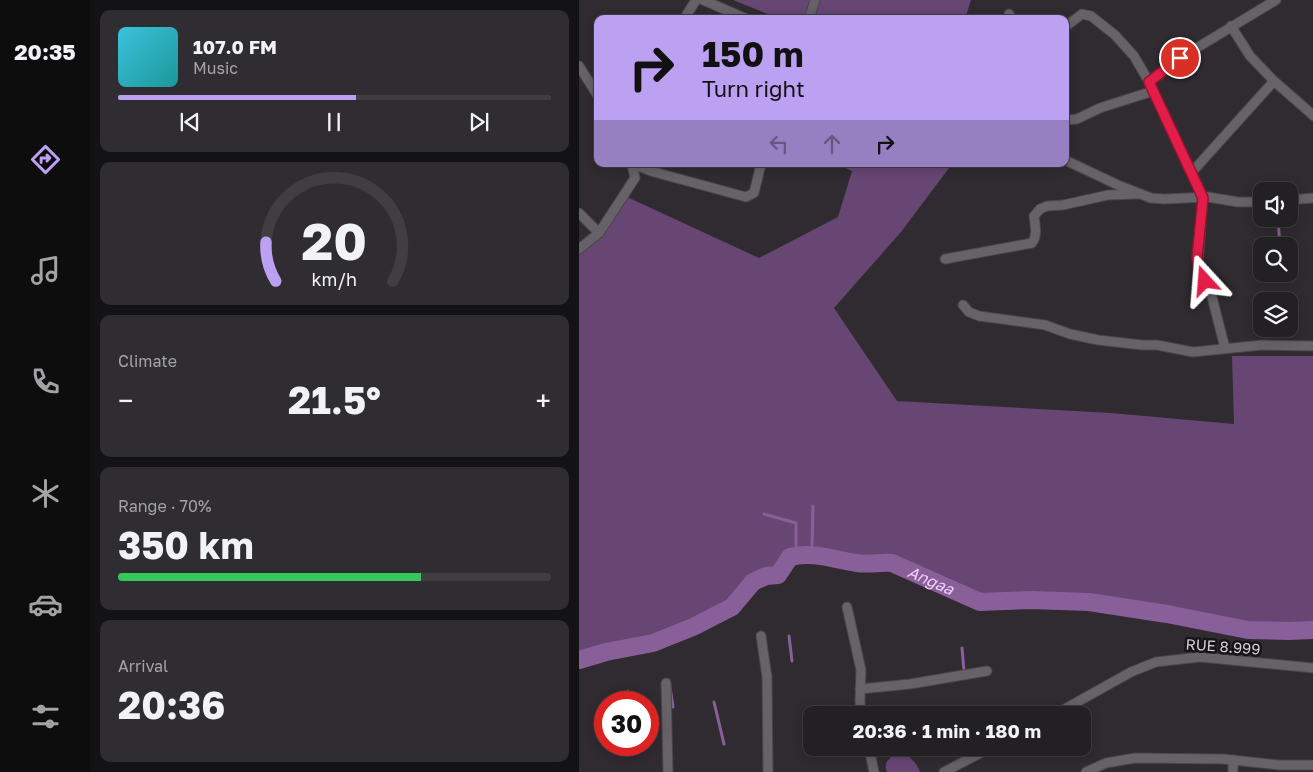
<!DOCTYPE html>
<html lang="en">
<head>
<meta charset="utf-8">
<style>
	body { margin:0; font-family:"Golos Text",sans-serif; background:#2f2d31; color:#f1f3f6; height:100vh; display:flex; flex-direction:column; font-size:19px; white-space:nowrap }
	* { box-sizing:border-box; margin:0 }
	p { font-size:16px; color:#a3a3a6 }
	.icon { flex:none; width:28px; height:28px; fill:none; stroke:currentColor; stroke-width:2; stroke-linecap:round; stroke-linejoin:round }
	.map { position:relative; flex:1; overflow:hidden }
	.details { display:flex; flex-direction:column; gap:10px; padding:10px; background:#131214; width:489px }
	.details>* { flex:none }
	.banner { position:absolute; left:15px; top:15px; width:475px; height:152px; border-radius:10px; box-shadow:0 2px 12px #0003,0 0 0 1px #403e41; background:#bca0f2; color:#111; overflow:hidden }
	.tools { position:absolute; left:674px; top:182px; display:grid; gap:10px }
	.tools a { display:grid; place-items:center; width:45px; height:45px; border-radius:10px; background:#232024; box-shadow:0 2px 12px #0003,0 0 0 1px #403e41; font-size:25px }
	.speed { position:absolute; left:15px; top:691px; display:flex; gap:10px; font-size:25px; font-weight:700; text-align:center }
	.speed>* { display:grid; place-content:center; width:65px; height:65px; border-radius:50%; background:#232024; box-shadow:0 2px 12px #0003,0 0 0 1px #403e41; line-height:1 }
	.speed .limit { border:8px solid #d22; background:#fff; color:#111 }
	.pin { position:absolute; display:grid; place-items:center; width:42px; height:42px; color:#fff; margin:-21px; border:2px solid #fff; border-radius:50%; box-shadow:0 1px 5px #0007 }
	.me { position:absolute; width:55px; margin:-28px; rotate:341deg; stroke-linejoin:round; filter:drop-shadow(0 0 4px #0008) }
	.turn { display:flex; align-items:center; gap:18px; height:105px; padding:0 25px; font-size:22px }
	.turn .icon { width:65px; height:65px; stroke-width:2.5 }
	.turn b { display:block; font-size:35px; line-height:42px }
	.lanes { display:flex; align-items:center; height:48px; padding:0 25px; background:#0003; justify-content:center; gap:25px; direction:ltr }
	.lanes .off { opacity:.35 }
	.big { font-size:38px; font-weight:700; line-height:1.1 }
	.details .card { flex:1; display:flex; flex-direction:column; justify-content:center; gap:8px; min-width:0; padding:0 18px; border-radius:10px; background:#2f2d31 }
	.details .dial { align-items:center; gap:0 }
	.dial svg { height:130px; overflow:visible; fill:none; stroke:#403e41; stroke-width:7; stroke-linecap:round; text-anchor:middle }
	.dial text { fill:#f1f3f6; stroke:none }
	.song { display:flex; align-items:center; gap:15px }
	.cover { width:60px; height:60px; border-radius:8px; background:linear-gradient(135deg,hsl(190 70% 55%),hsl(180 70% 35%)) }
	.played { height:5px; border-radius:2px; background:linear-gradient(90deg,#bca0f2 55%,#403e41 55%) }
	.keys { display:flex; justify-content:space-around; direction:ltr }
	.heat { display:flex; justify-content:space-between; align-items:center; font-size:28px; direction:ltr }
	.charge { height:8px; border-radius:4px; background:linear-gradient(90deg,#34c759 70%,#403e41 0) }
	.trip { position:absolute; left:224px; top:706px; width:288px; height:50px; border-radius:10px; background:#232024; box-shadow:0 2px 12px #0003,0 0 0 1px #403e41; font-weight:700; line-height:50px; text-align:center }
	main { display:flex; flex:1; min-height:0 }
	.tabs { display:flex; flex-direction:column; width:90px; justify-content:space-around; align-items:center; background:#0e0d0e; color:#a3a3a6 }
	.tabs .icon { width:35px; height:35px }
	.tabs .current { color:#bca0f2 }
	.tabs b { font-size:22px; color:#f1f3f6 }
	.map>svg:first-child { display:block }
	.green { fill:#674673 }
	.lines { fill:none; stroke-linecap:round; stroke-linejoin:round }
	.stream { stroke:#895f99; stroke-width:3 }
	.river { stroke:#895f99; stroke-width:18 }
	.street-casing { stroke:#49464a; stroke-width:11 }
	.street { stroke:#666268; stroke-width:9 }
	.route-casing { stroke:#92132f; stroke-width:12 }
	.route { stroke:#e11d48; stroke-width:9 }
	.labels { text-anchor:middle; stroke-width:5; stroke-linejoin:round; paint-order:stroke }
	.street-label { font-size:15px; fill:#d6d3d7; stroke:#161417 }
	.water-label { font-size:16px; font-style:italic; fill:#f0ccfe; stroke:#161417 }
</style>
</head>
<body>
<main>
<nav class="tabs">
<b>20:35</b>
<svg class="icon current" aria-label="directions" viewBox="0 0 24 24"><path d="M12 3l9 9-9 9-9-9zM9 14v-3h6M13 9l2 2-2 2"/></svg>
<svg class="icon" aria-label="music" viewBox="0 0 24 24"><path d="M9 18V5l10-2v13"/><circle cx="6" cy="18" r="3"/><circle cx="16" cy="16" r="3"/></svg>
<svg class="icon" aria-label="phone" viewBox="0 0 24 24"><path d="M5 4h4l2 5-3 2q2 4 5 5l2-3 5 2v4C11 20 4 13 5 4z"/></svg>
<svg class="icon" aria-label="climate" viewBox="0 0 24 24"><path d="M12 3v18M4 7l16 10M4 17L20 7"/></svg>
<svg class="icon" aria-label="car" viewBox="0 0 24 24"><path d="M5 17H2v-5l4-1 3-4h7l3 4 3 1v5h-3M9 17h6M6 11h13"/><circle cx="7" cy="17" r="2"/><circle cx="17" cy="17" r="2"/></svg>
<svg class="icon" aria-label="filters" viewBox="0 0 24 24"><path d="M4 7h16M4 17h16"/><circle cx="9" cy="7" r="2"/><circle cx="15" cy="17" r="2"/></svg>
</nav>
<section class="details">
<div class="card">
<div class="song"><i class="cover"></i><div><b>107.0 FM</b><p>Music</p></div></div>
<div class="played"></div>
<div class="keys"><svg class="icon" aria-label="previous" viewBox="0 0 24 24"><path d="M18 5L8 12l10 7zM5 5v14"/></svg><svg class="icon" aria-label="pause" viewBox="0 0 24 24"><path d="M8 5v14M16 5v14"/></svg><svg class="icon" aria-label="next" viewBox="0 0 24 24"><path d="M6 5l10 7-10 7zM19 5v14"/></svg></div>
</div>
<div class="card dial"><svg viewBox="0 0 100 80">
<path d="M14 69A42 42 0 1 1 86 69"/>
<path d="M14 69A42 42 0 0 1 8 45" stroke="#bca0f2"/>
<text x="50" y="56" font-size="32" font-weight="700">20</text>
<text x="50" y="72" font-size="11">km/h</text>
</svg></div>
<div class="card"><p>Climate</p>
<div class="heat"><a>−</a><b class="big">21.5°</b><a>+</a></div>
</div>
<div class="card"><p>Range · 70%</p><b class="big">350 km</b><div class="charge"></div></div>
<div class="card"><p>Arrival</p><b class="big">20:36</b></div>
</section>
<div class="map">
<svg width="735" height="772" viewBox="0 0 735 772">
	<rect width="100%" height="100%" fill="#2f2b30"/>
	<g class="green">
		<polygon points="154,0 392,0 386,19 201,19"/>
		<path d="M257,164H373L322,232L255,308L318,401L532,413L655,424L653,356H734V630L709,631L669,630L588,614L510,602L452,600L401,602L313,563C301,562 290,565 278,563C256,560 233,551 211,557L199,575L187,576L174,582L153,607L114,627L74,643L27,652L0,660V247L46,196L180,258L259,217L273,171Z"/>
		<path d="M317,753C329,753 337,761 341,772H308C304,762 310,759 317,753Z"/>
	</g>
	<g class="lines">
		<g class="stream">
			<polyline points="699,219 701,246"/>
			<polyline points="185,514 217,523 217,547"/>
			<polyline points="233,548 234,506"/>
			<polyline points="210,636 213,661"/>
			<polyline points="383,648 385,671"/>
			<polyline points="90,680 94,707"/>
			<polyline points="49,691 50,702"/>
			<polyline points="135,702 145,744"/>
		</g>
		<path class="river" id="s1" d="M0,660L27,652L74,643L114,627L153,607L174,582L187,576L199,575L211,557C234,551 256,560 278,563C290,565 301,562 313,563L401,602L452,600L510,602L588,614L669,630L709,631L735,630"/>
		<defs>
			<g id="street">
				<polyline points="124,0 168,19"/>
				<polyline points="430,14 433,19"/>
				<polyline points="105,19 117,0"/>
				<polyline points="230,19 236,0"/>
				<polyline points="486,27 503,14 512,16 536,35 555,56 570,82"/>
				<polyline points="0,66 19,96"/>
				<polyline points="695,81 735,116"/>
				<polyline points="486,120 498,119 521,108 574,91"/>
				<polyline points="486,160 541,186 572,198 585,199 629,197 659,202 682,202"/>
				<polyline points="54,164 75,172 167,197 175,193 182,164"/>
				<polyline points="613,172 695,81 671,56 652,26"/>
				<polyline points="710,200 735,198"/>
				<polyline points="0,213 20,233"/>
				<polyline points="0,249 20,233 56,178 53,164"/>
				<path d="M366,259L453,243C459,235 456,225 455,216L461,209L468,206L484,205L529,195L559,194"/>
				<polyline points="384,305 390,312 400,316 466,325 491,334 519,340 563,345 578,345 614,352 683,345 735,346"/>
				<polyline points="646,348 632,293 619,264 624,197 570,82 601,58 697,0"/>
				<polyline points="268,607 282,670 281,701 282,715"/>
				<polyline points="182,636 188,677 189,772"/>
				<polyline points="87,683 89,772"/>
				<polyline points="281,689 331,684 408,671"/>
				<polyline points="475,715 552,672 577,662 621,657 735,668"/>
				<polyline points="290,748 295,772"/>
				<polyline points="654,760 654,772"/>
				<polyline points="365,772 411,748"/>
				<polyline points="507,772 527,763 556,758 644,759 700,765 735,765"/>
			</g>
		</defs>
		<use href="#street" class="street-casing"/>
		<use href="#street" class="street"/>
	</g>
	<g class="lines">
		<defs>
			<polyline id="route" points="601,58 570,82 624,198 618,258 619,264 626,281"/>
		</defs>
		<use href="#route" class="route-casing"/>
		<use href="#route" class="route"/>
	</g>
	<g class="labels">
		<g class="street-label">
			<text transform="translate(644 647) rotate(4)" y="5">RUE 8.999</text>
		</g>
		<g class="water-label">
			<text dy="6" stroke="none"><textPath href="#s1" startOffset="389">Angaa</textPath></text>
		</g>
	</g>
</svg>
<div class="tools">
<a><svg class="icon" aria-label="sound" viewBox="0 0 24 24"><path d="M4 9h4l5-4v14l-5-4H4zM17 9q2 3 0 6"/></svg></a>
<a><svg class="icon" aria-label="search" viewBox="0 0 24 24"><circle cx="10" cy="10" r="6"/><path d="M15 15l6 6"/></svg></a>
<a><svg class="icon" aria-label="layers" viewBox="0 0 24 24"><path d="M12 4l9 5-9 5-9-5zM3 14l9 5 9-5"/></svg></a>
</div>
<div class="speed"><div class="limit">30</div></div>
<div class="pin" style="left:601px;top:58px;background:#d93025"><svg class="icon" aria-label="arrive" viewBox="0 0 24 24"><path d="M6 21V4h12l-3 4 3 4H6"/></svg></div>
<svg class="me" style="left:626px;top:281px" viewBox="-20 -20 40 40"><path d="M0-17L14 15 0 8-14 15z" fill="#e11d48" stroke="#fff" stroke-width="4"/></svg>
<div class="trip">20:36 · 1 min · 180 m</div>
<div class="banner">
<div class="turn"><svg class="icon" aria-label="right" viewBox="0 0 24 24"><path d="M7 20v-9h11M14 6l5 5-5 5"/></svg><div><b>150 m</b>Turn right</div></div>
<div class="lanes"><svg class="icon off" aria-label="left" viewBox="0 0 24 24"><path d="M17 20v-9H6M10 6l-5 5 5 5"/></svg><svg class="icon off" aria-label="ahead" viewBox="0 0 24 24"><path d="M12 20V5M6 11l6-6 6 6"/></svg><svg class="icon" aria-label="right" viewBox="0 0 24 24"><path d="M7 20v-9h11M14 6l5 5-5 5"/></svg></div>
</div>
</div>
</main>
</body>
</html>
